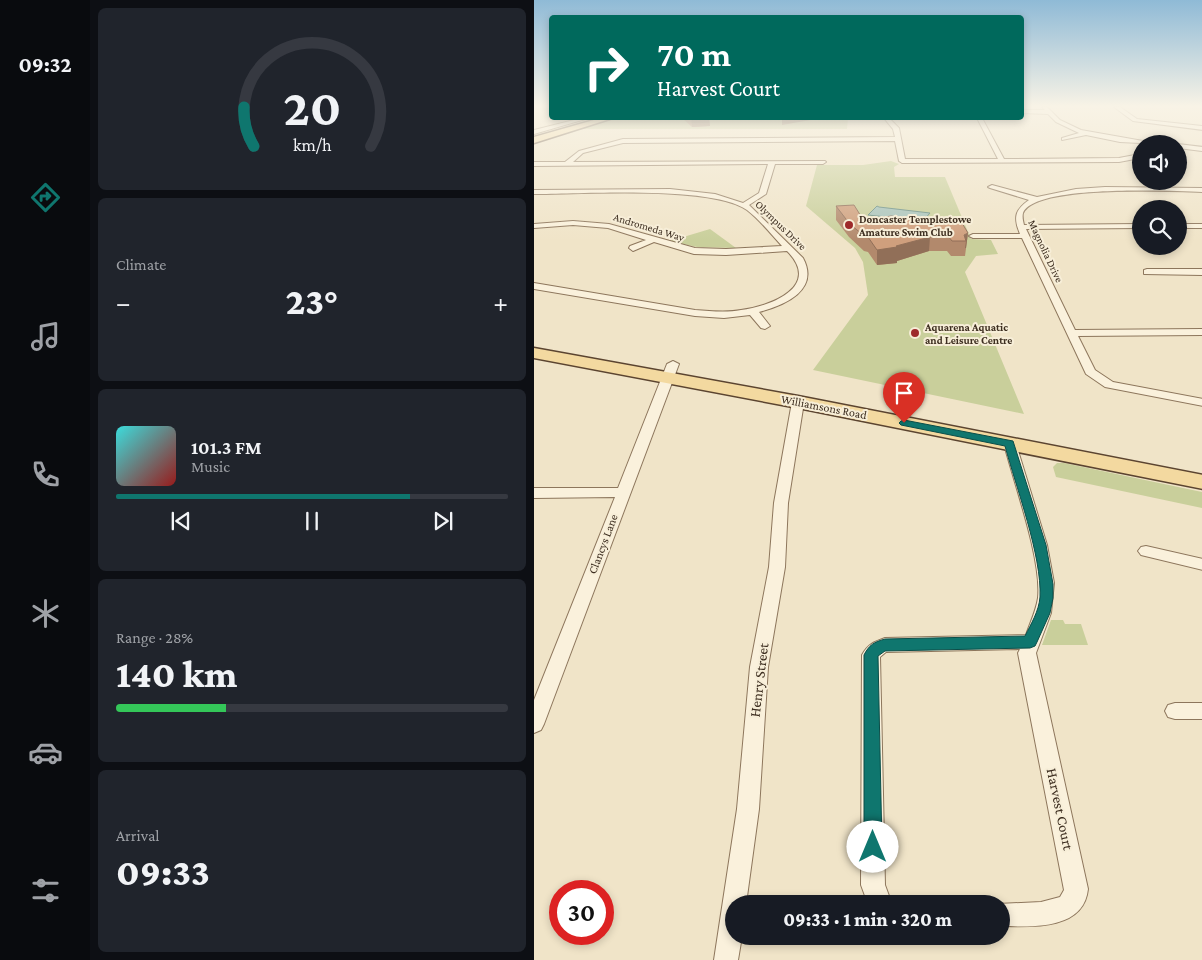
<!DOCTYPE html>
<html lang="en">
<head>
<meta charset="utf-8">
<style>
	body { margin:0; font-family:"Crimson Pro",serif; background:#20242c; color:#f1f3f6; height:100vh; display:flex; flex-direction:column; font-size:19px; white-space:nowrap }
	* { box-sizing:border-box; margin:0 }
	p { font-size:16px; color:#9ea1a6 }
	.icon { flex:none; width:28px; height:28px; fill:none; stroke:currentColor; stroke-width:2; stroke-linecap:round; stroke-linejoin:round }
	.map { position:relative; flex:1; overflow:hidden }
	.details { display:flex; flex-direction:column; gap:8px; padding:8px; background:#0d0f14; width:444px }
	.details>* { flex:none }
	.hud { position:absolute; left:15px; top:15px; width:475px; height:105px; border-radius:5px; box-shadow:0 2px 8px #0003; background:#00695c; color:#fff; overflow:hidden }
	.fabs { position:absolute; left:598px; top:135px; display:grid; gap:10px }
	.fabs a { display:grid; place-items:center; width:55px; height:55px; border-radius:50%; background:#171b24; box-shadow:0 2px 8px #0003; font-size:25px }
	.speed { position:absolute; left:15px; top:880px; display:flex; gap:10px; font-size:25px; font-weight:700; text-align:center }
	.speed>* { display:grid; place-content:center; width:65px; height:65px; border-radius:50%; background:#171b24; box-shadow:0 2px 8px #0003; line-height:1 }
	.speed .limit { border:8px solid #d22; background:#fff; color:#111 }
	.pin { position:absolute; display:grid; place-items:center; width:42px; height:42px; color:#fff; margin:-51px -21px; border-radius:50% 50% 50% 0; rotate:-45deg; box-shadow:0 0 5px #0007 }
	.pin .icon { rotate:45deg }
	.me { position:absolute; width:55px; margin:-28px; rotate:0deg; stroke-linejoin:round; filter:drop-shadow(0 0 4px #0008) }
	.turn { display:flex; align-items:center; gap:18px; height:105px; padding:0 25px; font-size:22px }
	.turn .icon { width:65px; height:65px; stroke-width:2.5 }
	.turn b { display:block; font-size:35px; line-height:42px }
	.big { font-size:38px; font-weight:800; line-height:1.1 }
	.details .tile { flex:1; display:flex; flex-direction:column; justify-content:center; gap:8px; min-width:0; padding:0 18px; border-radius:8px; background:#20242c }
	.details .dial { align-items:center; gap:0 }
	.dial svg { height:130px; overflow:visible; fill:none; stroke:#363941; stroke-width:7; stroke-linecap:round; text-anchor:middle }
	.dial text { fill:#f1f3f6; stroke:none }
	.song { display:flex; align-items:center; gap:15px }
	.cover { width:60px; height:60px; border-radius:8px; background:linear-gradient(135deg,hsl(180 70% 55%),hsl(0 70% 35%)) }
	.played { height:5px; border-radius:2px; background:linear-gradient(90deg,#0f766e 75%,#363941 75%) }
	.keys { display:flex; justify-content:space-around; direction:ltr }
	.heat { display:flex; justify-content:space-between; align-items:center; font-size:28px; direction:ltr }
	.charge { height:8px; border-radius:4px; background:linear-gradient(90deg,#34c759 28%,#363941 0) }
	.trip { position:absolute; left:191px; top:895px; width:285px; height:50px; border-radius:25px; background:#171b24; box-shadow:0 2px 8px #0003; font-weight:800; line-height:50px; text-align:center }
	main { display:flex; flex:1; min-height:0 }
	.menu { display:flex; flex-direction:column; width:90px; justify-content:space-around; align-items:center; background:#090b0e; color:#9ea1a6 }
	.menu .icon { width:35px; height:35px }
	.menu .selected { color:#0f766e }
	.menu b { font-size:22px; color:#f1f3f6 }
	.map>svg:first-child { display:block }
	.green { fill:#c9cf9b }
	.water { fill:#a9c4bc; stroke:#6f938a }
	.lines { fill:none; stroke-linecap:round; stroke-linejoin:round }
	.minor-casing { stroke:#8d765c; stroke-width:2 }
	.primary-casing { stroke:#5b4430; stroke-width:3 }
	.minor { fill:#faf1dc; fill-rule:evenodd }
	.primary { fill:#f3d9a0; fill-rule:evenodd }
	.wall { fill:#b2896c }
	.shaded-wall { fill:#916f58 }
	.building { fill:#cf9f7d; stroke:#916f58 }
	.route { fill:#0f766e; stroke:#0a4d48 }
	.poi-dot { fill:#9e2a2b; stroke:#f7eed8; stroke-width:2 }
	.labels { text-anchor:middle; stroke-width:4; stroke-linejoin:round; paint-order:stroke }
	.far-poi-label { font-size:11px; font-weight:bold; fill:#3d2e20; stroke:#f7eed8; text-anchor:start }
	.far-street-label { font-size:11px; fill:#3d2e20; stroke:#f7eed8 }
	.street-label { font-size:12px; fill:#3d2e20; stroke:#f7eed8 }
	.near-street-label { font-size:15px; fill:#3d2e20; stroke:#f7eed8 }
</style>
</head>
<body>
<main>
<nav class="menu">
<b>09:32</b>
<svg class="icon selected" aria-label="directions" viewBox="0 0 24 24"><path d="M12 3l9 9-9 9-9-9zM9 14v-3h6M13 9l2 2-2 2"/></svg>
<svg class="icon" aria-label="music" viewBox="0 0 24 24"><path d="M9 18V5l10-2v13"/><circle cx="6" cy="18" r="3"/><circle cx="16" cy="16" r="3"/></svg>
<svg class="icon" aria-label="phone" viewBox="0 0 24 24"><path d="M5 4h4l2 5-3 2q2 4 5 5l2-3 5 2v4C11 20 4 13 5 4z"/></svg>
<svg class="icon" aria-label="climate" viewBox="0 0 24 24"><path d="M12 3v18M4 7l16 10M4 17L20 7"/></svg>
<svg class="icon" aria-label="car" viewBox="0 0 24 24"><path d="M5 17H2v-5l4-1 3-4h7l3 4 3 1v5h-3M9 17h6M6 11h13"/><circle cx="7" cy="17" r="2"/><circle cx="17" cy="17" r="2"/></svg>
<svg class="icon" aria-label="filters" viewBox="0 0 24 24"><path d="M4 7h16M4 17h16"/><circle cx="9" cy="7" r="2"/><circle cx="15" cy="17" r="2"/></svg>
</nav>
<section class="details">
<div class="tile dial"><svg viewBox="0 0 100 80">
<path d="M14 69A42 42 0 1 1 86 69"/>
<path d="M14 69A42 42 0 0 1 8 45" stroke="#0f766e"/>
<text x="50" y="56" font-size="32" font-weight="700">20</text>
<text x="50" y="72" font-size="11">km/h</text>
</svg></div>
<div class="tile"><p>Climate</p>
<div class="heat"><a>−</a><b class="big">23°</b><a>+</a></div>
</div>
<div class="tile">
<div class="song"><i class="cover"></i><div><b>101.3 FM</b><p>Music</p></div></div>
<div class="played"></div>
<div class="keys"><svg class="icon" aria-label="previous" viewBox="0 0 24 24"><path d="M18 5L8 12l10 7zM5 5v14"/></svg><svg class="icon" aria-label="pause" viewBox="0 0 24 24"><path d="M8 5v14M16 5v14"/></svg><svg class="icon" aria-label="next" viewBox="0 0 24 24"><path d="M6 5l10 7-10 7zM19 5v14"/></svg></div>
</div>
<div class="tile"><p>Range · 28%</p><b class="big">140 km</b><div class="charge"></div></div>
<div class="tile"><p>Arrival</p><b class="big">09:33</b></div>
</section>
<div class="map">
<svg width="669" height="960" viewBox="0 0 669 960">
	<rect width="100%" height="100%" fill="#f0e4c8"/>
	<g class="green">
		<polygon points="74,118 314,118 313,129 35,129"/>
		<polygon points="357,161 365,164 360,167 361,177 411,177 437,239 457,240 464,254 442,256 431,272 490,414 279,370 334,295 329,262 321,248 272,206 283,165 329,165"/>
		<polygon points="176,229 202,248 163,247 136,241"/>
		<polygon points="523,463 530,463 668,492 668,508 522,477 519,467"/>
		<polygon points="517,620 529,620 531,624 547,624 554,645 508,645"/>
	</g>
	<polygon class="water" points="343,206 345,207 396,213 389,221 334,215"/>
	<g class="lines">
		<defs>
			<g id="minor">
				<polygon points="508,107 513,107 526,120 547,130 626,144 586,142 552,135 528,140 528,138 545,133 522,122 514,114 488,113 488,110 511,110"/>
				<polygon points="580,107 586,107 603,119 669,126 669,130 599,121"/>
				<polygon points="48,118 55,118 0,134 0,130"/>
				<path d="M350,118H355L365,128L371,159H464L443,118H448L470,159L585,158L606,154V158L585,162L368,163L365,161L361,141L89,143L49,153L39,162L291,161L292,162L289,164H241L232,194L215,205L269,258C286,290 251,305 225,312L236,326L231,329L227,328L216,315L190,318L161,316L0,289V283L161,310C176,311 192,313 207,310C238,306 288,286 253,251L192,255L160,254L120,242L99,251L95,248L96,246L112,240L74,228L39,225L0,228V224L39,221L75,224L161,248L192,249L248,246C237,234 226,220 213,210C179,185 46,194 0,194V190L136,189L181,194L209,203L225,193L234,164L0,166V162H31L45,151L89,139L361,137L359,129Z"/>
				<polygon points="644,144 669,147 669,151 644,148"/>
				<path d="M458,185L503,197L542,189L571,187L669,188V192C639,191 501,184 489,213C488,217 489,221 490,225L606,224V228L492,229L541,330L669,329V335L544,336L561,370L579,382L669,399V406L571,387L552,374L488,238H439L435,236L439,234H486C479,217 481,210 495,200L456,188L454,187Z"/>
				<rect x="644" y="224" width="25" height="4"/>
				<polygon points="613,269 669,269 669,275 610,274 610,270"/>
				<polygon points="139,361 145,364 10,724 7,730 0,733 0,700 81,497 0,498 0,488 84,488 133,364"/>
				<polygon points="264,398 270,402 254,503 251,567 234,667 225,809 212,904 200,904 200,936 208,936 204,960 180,960 203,809 216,667 235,567 240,503 258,402"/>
				<path d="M476,440L482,444L513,545L520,583L517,613L502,653L554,889C550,930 498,927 468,926V904H464L507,902L526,897L530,890L484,653L486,649L352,652L346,657L351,885L358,904H334L327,885L328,655C334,644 340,642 351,638L492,635C496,623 502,611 504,598C508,560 480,483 470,444Z"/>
				<polygon points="612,546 669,559 669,570 607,555 604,551 607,547"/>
				<polygon points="641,703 669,703 669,719 641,719 634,717 631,711 634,705"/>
			</g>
			<g id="primary">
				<polygon points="67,118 79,118 0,143 0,137"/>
				<polygon points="0,348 264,396 669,475 669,489 264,408 0,358"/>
			</g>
		</defs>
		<use href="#minor" class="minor-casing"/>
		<use href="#primary" class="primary-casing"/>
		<use href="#minor" class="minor"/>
		<use href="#primary" class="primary"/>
	</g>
	<g class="wall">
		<polygon points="148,118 175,118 176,126 158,127"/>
		<polygon points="302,206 330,221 434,233 431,256 417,256 413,251 395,251 363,261 363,263 343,265 334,252 330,251 315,237 302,220"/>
	</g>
	<g class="shaded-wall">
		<polygon points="157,118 175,118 176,126 158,127"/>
		<polygon points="248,118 288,118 248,125"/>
		<polygon points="434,233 432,248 431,248 432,241 430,235"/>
		<polygon points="396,237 395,251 363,261 363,263 343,265 343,250 362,246"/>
	</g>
	<polygon class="building" points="320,205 330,221 357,216 385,220 425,218 434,233 430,235 432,241 418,241 414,236 396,237 362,246 363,247 343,250 334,237 330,236 315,223 302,206"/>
	<linearGradient id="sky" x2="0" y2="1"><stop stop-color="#8fbad6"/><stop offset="0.44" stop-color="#f8f3e6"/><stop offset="1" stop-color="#f8f3e6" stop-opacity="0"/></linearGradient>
	<rect width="669" height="241" fill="url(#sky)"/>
	<path class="route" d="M370,420L479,441L512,545L519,584V598L516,613L503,642L501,646L496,648L351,651L344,656L348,847L345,853L339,856L332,853L330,847V655C335,645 340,642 351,639L491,636C497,624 505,611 506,597C508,556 482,487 471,446L367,425L365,423L367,421Z"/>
	<g class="poi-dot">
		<circle cx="315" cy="225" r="5"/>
		<circle cx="381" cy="333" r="5"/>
	</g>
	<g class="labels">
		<g class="far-poi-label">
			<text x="325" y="223">Doncaster Templestowe<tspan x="325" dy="13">Amature Swim Club</tspan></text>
			<text x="391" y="331">Aquarena Aquatic<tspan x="391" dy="13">and Leisure Centre</tspan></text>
		</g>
		<g class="far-street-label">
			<text transform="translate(247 225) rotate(44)" y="4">Olympus Drive</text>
			<text transform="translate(115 227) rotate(17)" y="4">Andromeda Way</text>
			<text transform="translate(512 251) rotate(65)" y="4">Magnolia Drive</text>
		</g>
		<g class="street-label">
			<text transform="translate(290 407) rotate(11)" y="4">Williamsons Road</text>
			<text transform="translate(69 544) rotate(-69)" y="4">Clancys Lane</text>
		</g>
		<g class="near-street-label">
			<text transform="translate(225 680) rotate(-83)" y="5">Henry Street</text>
			<text transform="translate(526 809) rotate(78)" y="5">Harvest Court</text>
		</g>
	</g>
</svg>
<div class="fabs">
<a><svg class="icon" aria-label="sound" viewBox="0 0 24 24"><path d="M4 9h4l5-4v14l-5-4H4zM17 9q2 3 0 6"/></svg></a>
<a><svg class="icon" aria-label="search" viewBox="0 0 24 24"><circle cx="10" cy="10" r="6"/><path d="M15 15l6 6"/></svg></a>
</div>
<div class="speed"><div class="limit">30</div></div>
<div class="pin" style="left:370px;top:423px;background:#d93025"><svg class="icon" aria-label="arrive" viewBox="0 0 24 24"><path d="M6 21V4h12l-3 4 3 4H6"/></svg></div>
<svg class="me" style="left:339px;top:847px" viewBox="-20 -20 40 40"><circle r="19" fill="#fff"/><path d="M0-13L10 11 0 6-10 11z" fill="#0f766e"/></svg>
<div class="trip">09:33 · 1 min · 320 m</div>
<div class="hud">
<div class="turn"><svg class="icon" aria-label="right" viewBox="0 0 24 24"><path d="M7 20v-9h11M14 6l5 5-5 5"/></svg><div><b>70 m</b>Harvest Court</div></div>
</div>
</div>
</main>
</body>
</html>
